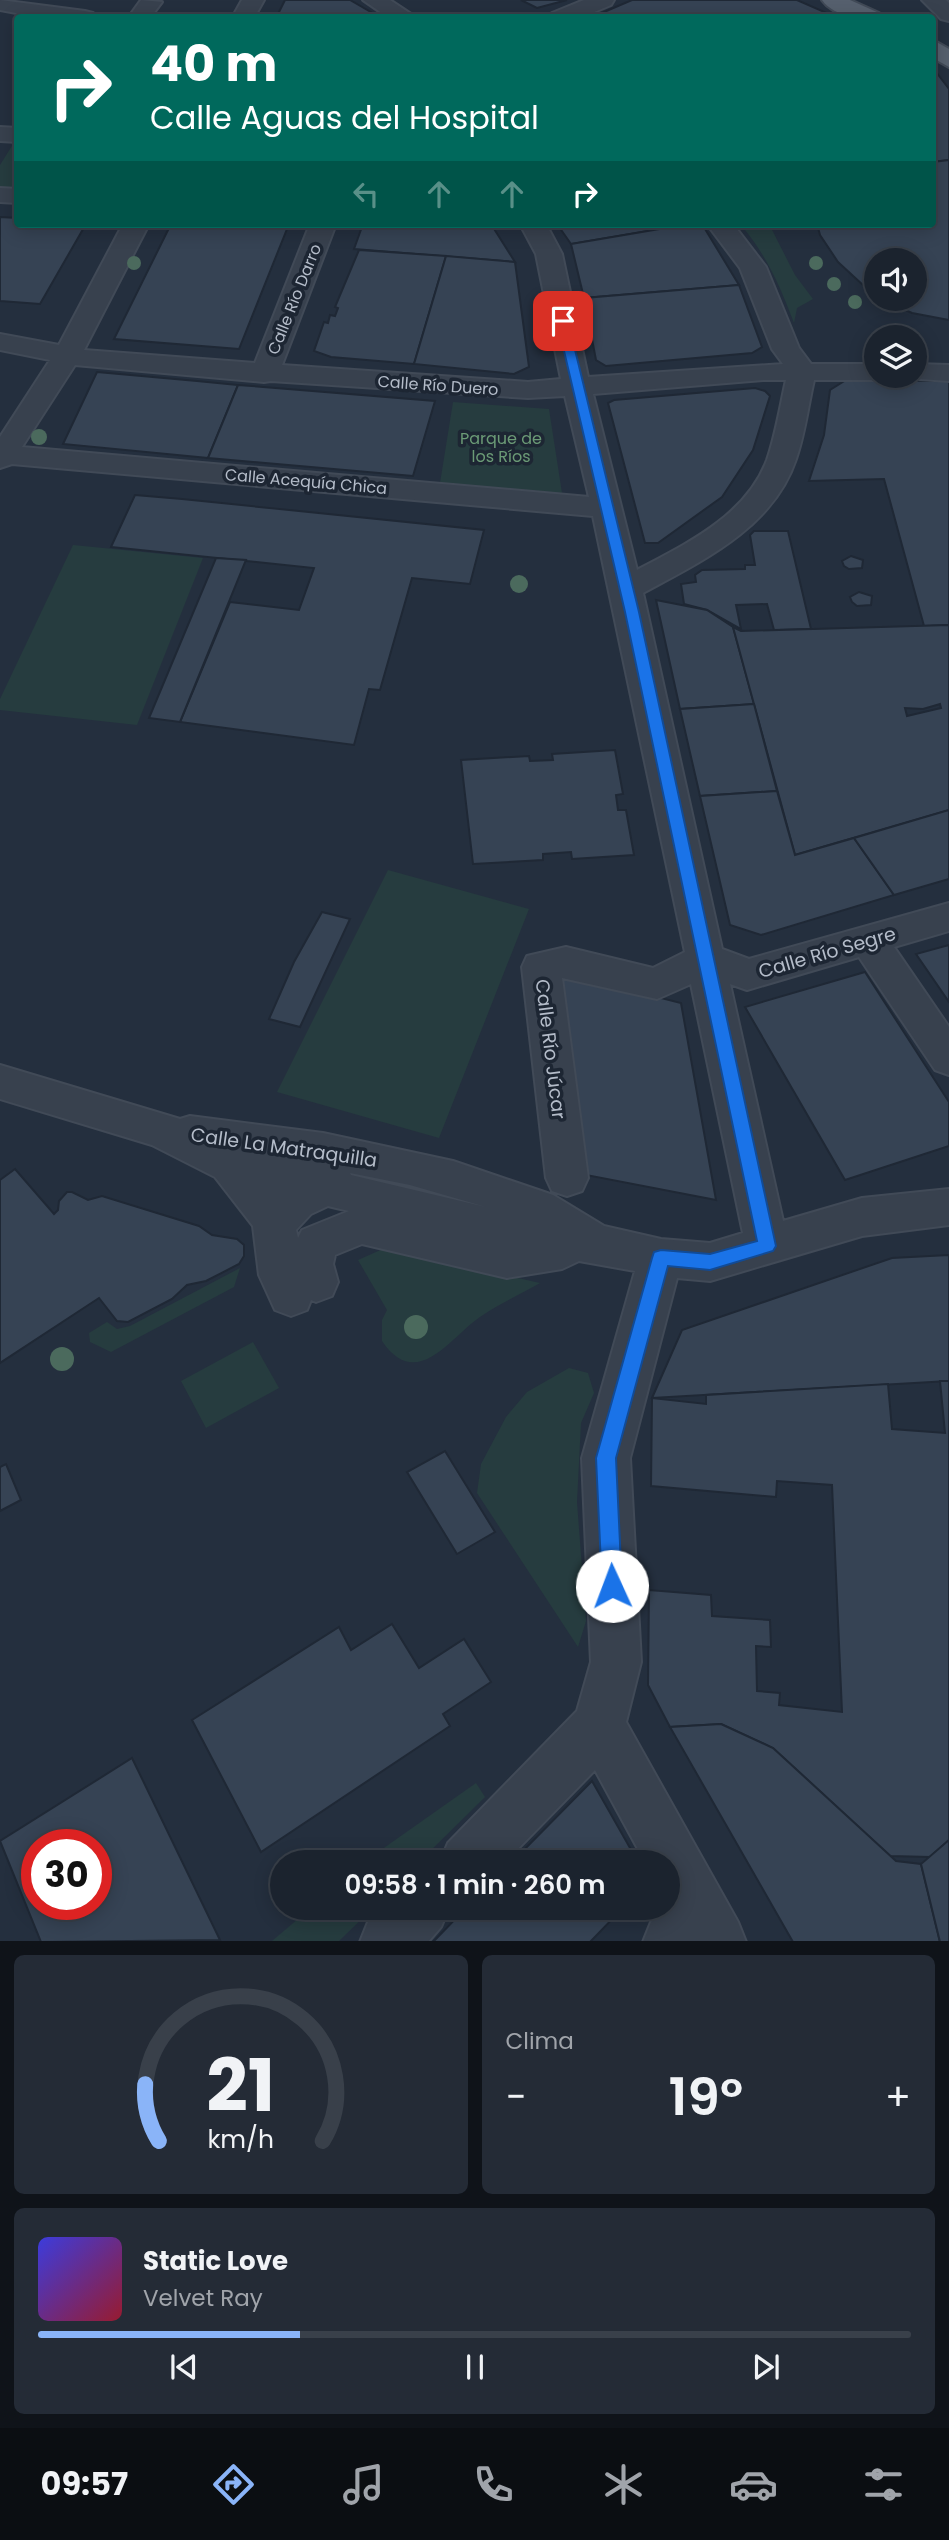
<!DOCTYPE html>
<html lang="es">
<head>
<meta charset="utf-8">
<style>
	body { margin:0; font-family:Poppins,sans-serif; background:#242b36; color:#f1f3f6; height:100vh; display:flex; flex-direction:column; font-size:26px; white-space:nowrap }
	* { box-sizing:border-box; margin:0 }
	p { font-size:23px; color:#a0a4aa }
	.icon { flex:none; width:38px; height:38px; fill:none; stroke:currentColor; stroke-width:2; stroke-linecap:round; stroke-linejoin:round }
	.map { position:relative; height:1941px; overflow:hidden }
	.details { display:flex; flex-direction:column; gap:14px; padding:14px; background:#0f1319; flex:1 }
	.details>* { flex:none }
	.top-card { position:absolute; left:14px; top:14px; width:922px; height:214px; border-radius:7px; box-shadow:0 4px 18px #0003,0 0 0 2px #39404a; background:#00695c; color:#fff; overflow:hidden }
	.buttons { position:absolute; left:864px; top:248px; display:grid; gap:14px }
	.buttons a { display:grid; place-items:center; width:63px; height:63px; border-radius:50%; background:#1b232e; box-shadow:0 4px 18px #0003,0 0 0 2px #39404a; font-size:35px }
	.speed { position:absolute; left:21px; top:1829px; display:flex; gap:14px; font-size:35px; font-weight:700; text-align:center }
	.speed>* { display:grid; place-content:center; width:91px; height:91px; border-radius:50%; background:#1b232e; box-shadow:0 4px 18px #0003,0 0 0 2px #39404a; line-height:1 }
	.speed .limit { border:10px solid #d22; background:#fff; color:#111 }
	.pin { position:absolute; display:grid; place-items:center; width:60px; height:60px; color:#fff; margin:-30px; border-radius:14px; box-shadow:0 4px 10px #0006 }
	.me { position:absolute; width:77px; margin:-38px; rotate:358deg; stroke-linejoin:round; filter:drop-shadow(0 0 5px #0008) }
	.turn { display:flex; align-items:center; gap:24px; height:147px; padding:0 21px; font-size:32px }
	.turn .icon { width:91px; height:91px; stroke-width:2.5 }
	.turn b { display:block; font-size:49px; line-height:60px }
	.lanes { display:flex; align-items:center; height:66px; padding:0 21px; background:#0003; justify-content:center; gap:35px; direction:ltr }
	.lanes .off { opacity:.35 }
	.big { font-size:52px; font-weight:600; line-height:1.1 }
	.details .card { flex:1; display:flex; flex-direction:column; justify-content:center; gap:10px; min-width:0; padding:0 24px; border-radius:10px; background:#242b36 }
	.details .dial { align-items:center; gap:0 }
	.dial svg { height:182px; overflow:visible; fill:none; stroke:#39404a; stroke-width:7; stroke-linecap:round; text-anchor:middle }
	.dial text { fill:#f1f3f6; stroke:none }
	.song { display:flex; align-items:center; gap:21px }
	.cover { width:84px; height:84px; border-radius:10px; background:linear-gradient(135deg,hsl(240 70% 55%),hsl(350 70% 35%)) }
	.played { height:7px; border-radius:4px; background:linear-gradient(90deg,#8ab4f8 30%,#39404a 30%) }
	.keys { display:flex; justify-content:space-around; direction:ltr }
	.heat { display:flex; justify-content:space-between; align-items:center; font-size:38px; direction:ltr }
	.details .tiles { flex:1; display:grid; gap:14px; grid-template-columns:1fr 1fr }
	.card:last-child { grid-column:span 2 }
	.trip { position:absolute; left:270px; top:1850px; width:410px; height:70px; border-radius:35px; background:#1b232e; box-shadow:0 4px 18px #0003,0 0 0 2px #39404a; font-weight:600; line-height:70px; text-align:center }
	.tabs { display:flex; height:112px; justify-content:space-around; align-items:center; background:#0b0e12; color:#a0a4aa }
	.tabs .icon { width:49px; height:49px }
	.tabs .current { color:#8ab4f8 }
	.tabs b { font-size:32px; color:#f1f3f6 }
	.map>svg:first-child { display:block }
	.green { fill:#263c3f }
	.building { fill:#364354; stroke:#1f2835; stroke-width:2; fill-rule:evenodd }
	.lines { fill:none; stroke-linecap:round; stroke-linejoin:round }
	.minor-casing { stroke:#414a57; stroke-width:4 }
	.major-casing { stroke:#414a57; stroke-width:4 }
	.minor { fill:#38414e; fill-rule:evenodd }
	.major { fill:#56606e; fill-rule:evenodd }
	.tree { fill:#4b6a5d }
	.route { fill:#1a73e8; stroke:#114b97; stroke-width:2 }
	.labels { text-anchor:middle; stroke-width:7; stroke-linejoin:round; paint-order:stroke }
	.far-street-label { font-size:16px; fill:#b4bcc9; stroke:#1d2633 }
	.far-park-label { font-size:16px; fill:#6b9a76; stroke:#1d2633 }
	.street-label { font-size:19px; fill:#b4bcc9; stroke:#1d2633 }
</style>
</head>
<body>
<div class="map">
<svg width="949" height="1942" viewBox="0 0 949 1942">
	<rect width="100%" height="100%" fill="#242f3e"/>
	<g class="green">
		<polygon points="15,141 17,141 17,191 0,190 0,165"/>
		<path d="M740,224H769L795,275L813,299L797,308L794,323C780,286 766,254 740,224Z"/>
		<polygon points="453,402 549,409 562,493 440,483"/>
		<polygon points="73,545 203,558 137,725 0,710 0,699"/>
		<polygon points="388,870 529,909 439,1138 277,1092"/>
		<path d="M385,1248L540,1283C521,1294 501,1303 483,1315C452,1334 418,1394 382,1341V1320L387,1310L358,1260Z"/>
		<polygon points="240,1268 234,1287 111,1352 90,1342 89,1333 107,1322 117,1329 130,1326"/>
		<polygon points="253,1342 279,1388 206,1428 181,1381"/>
		<polygon points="569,1368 588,1373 594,1393 581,1423 577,1502 586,1621 578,1647 477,1493 481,1464 506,1417 527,1392"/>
		<polygon points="476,1783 485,1797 419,1862 364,1862"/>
		<polygon points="311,1908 373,1908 339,1941 272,1941"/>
	</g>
	<g class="building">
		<polygon points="285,0 350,0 381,18 276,18"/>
		<polygon points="521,0 567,0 537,8"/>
		<polygon points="632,0 797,0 829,14 821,18 590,18"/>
		<polygon points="933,68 949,89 949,160 933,162"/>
		<polygon points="949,160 949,320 912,313 880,299 915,299 915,261 877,261 877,298 838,262 820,235 817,224 933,224 933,162"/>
		<polygon points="0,217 18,218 18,224 86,224 40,304 0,301"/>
		<polygon points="171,224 289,224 239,349 114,339"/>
		<polygon points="363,224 491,224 515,262 354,249"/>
		<polygon points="557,224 689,224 571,244"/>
		<polygon points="689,224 702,224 739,285 584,298 571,244"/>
		<polygon points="359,250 446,256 414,364 331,357 314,351 324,322 328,323 330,315 335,316 338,308 335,307"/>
		<polygon points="446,256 515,262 529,367 514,374 414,364"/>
		<polygon points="739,285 762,347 752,353 606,366 596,360 584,298"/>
		<polygon points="97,372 197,381 238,385 208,458 63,444"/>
		<polygon points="846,380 949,381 949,625 924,626 884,479 809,481 824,435 830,390"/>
		<polygon points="238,385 252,386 435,401 413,476 208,458"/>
		<polygon points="755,388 765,391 770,396 753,450 722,497 658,543 645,543 608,403 614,400"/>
		<polygon points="135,495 182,499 484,530 470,584 412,578 380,690 369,689 354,745 180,722 230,602 299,610 314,568 111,547"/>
		<polygon points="754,531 788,531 811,629 774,630 767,604 736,605 741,629 707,610 684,604 681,584 696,582 695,575 702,570 745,569 745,565 755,565 750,535"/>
		<polygon points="851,556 863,560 862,568 849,569 844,566 842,561"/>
		<polygon points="216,558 246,560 180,722 149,718"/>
		<polygon points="859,592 872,596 871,605 857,606 852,602 850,597"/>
		<polygon points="656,600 707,610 733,627 754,704 680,709"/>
		<path d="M949,625V810L795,855L733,627L741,631ZM940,704L941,708L907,716L905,708L923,709Z"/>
		<polygon points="754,704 777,791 700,796 680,709"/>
		<polygon points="615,750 623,794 616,795 618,810 626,810 634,855 572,859 571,852 543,854 543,860 473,864 461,760 529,756 530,761 553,760 552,754"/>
		<polygon points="777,791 795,855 854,838 894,895 761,935 730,925 700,796"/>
		<polygon points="949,810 949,879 894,895 854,838"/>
		<polygon points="322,912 350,919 300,1027 269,1019 294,962"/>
		<polygon points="949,945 949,1002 916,954"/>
		<polygon points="865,972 949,1102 949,1146 845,1180 745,1007"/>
		<polygon points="566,974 681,1003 716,1200 586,1175 559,978"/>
		<polygon points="15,1169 54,1214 58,1210 59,1201 67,1192 72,1192 88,1200 102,1196 199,1226 212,1235 237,1239 244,1245 244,1256 239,1264 206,1281 187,1285 172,1299 128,1322 117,1321 99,1298 0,1363 0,1180"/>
		<polygon points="949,1255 949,1381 652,1398 682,1330 892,1258"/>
		<polygon points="940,1381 949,1381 949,1840 930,1857 890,1856 773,1748 721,1724 670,1727 648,1685 649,1590 711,1595 712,1616 770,1620 771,1647 756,1646 757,1691 780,1693 779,1705 842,1712 832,1485 777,1481 776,1497 651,1486 652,1398 706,1404 706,1395 888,1384 892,1429 945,1433"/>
		<polygon points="445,1451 495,1532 457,1554 407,1472"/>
		<polygon points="6,1464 21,1500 0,1511 0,1467"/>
		<polygon points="392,1624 419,1668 464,1639 491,1682 443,1714 450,1726 261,1852 192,1720 339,1627 351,1650"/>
		<polygon points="721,1724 773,1748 896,1861 921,1864 940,1942 793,1942 670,1727"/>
		<path d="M132,1758L220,1940L41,1942L0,1841ZM37,1844H96V1904H37Z"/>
		<polygon points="592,1781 638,1862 512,1862"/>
		<polygon points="949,1840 949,1942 940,1942 921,1864"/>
		<polygon points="466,1908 623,1908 590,1942 433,1942"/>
	</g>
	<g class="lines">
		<defs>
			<g id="minor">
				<polygon points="0,0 85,11 93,13 96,18 43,18 0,10"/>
				<polygon points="141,0 162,2 150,18 128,18"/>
				<polygon points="242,0 264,0 254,18 232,18"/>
				<polygon points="363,0 390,0 417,18 389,18"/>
				<polygon points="584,0 614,0 611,5 580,18 549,18 552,13"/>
				<polygon points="922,0 946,0 949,3 949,21 941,19"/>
				<polygon points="0,127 18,128 18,142 0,141"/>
				<polygon points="0,188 18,189 18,203 0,202"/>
				<path d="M123,224H149L84,350L255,363L310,224H336L282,365L528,382L561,379L536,254L520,224H546L562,254L588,377L783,364L772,349L740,268L707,224H733L766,267L799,348L811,364H877V376H888L877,380H814C808,406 805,434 796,459C773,528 702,561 643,593L722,949L749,959L949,903V931L894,947L949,1027V1075L935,1070L859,957L747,990L730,984L783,1221L862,1198L949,1189V1225L862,1236L710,1281L677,1278L630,1458L641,1662L626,1722L738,1922L746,1942H643L651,1922L668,1905L667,1862H645L595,1770L505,1862H440L448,1843L577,1711L591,1662L582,1458L635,1271L579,1261L562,1269L507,1278L362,1244L335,1255L333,1264L338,1282L332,1296L316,1302L311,1300L307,1310L291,1316L275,1310L259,1275L253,1226L215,1177L152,1145L0,1099V1065L180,1119L190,1116L323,1133L453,1161L553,1195L604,1226L661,1239L710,1243L743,1233L691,984L657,999L562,978L588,1178L582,1191L567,1196L552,1191L546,1178L522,967L527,956L566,947L653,968L685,952L593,516L12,464L0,468V437L50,360L0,350V334L59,345ZM75,365L264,382L271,381L528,398L565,396L589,497L22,447ZM763,380H786C780,407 776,434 767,460C746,516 686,544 637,570L593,394ZM350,1173L410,1185L486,1207L351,1175ZM328,1206L349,1211L302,1230L298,1238L296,1230L311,1214Z"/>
				<polygon points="915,364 949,365 949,381 905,378 915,376"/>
				<polygon points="383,1908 449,1908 441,1927 428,1942 360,1942 368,1922"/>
			</g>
			<g id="major">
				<path d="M822,0H850L879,13L882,18C862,18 835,18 822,0Z"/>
				<polygon points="933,40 949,49 949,67 933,58"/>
			</g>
		</defs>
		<use href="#minor" class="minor-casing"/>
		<use href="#major" class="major-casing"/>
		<use href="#minor" class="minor"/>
		<use href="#major" class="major"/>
	</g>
	<g class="tree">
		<circle cx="134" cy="263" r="7"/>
		<circle cx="816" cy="263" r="7"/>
		<circle cx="834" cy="284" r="7"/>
		<circle cx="855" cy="302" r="7"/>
		<circle cx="39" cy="437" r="8"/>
		<circle cx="519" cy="584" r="9"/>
		<circle cx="416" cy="1327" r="12"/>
		<circle cx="62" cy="1359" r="12"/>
	</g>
	<polygon class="route" points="563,318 568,321 639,612 776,1246 773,1251 710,1270 668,1266 616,1458 622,1586 619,1593 612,1596 605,1593 602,1586 596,1458 652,1258 654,1252 661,1250 710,1254 757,1241 625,612 557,321"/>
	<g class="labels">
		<g class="far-street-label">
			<text transform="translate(294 299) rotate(-68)" y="6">Calle Río Darro</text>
			<text transform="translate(438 385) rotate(4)" y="6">Calle Río Duero</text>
			<text transform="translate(306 481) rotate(5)" y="6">Calle Acequía Chica</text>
		</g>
		<g class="far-park-label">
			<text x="501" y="444">Parque de<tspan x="501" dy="18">los Ríos</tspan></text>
		</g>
		<g class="street-label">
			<text transform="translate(827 952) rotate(-16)" y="7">Calle Río Segre</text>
			<text transform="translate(551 1049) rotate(83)" y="7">Calle Río Júcar</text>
			<text transform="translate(284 1147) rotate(8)" y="7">Calle La Matraquilla</text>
		</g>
	</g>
</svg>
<div class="buttons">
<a><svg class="icon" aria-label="sound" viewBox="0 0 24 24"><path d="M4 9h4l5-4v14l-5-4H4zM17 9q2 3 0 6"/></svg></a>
<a><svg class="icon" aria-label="layers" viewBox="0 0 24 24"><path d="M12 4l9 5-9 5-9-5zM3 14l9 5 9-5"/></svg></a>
</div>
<div class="speed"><div class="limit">30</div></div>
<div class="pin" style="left:563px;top:321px;background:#d93025"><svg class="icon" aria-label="arrive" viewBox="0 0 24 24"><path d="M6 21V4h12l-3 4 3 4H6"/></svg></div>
<svg class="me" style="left:612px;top:1586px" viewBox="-20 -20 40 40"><circle r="19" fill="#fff"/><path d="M0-13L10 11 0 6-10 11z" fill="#1a73e8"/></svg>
<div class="trip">09:58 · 1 min · 260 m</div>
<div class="top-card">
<div class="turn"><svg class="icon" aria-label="right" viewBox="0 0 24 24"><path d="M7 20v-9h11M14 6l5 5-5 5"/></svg><div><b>40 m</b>Calle Aguas del Hospital</div></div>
<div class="lanes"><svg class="icon off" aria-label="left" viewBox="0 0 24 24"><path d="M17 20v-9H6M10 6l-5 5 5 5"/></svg><svg class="icon off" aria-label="ahead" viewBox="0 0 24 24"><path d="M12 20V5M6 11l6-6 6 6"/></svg><svg class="icon off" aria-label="ahead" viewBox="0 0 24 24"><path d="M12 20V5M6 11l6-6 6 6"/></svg><svg class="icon" aria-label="right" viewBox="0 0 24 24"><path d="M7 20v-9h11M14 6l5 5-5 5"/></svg></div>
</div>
</div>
<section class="details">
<div class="tiles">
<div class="card dial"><svg viewBox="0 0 100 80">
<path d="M14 69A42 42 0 1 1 86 69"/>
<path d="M14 69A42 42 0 0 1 8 44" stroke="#8ab4f8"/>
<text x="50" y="56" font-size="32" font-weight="700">21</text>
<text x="50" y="72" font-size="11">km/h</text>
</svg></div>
<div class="card"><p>Clima</p>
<div class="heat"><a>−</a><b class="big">19°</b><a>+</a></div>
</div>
<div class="card">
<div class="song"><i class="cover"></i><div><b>Static Love</b><p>Velvet Ray</p></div></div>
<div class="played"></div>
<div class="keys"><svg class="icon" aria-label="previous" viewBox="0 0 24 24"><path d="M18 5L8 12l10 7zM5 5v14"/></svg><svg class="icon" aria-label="pause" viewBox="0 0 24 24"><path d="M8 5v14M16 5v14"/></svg><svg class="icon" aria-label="next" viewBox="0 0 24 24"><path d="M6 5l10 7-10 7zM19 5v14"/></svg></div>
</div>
</div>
</section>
<nav class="tabs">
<b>09:57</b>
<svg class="icon current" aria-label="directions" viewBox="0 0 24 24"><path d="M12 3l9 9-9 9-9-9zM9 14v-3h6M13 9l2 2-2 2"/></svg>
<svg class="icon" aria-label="music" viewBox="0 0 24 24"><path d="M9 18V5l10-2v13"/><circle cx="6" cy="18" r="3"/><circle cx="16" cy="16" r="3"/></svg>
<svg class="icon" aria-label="phone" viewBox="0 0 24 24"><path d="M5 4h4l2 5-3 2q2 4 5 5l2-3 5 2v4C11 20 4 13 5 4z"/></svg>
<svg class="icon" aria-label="climate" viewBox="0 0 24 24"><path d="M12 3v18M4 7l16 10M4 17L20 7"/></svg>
<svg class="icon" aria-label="car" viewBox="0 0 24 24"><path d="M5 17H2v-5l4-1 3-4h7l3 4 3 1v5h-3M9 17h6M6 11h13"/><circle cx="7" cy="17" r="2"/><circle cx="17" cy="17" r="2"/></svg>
<svg class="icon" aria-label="filters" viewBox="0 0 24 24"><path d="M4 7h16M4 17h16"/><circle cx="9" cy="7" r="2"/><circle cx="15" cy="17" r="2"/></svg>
</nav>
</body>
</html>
